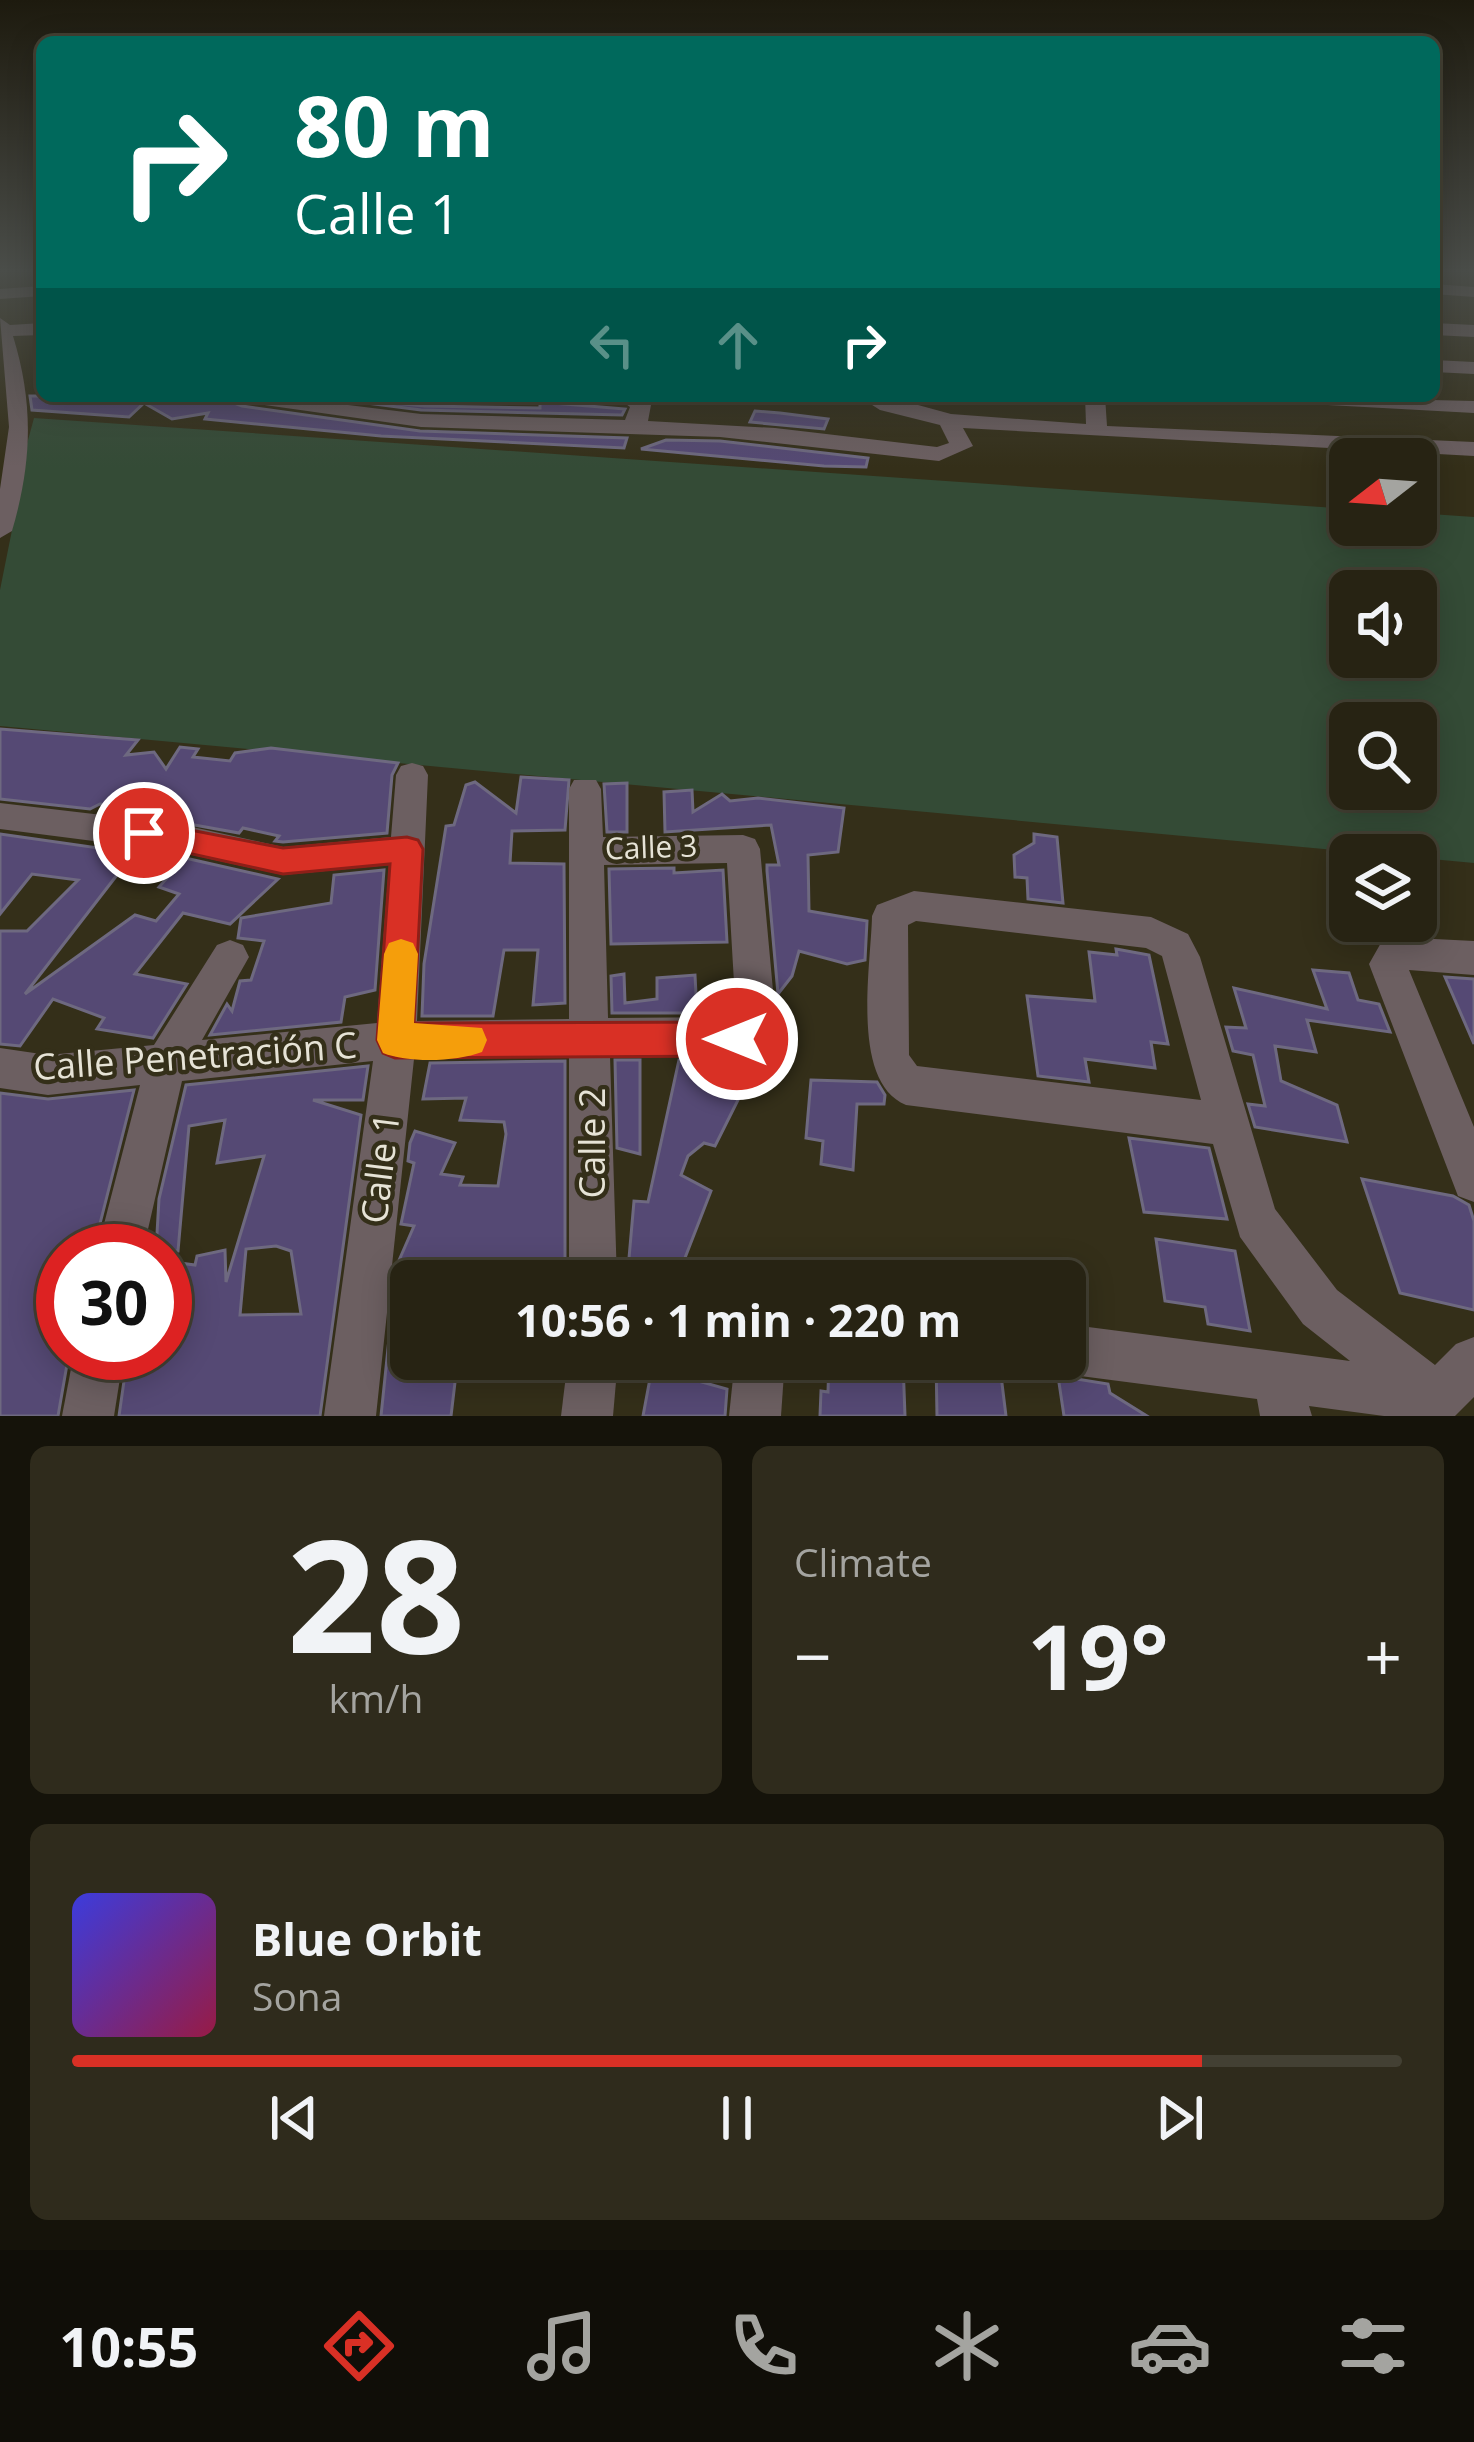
<!DOCTYPE html>
<html lang="en">
<head>
<meta charset="utf-8">
<style>
	body { margin:0; font-family:"Open Sans",sans-serif; background:#2f2b1c; color:#f1f3f6; height:100vh; display:flex; flex-direction:column; font-size:45px; white-space:nowrap }
	* { box-sizing:border-box; margin:0 }
	p { font-size:39px; color:#a4a4a0 }
	.icon { flex:none; width:66px; height:66px; fill:none; stroke:currentColor; stroke-width:2; stroke-linecap:round; stroke-linejoin:round }
	.map { position:relative; height:1416px; overflow:hidden }
	.panel { display:flex; flex-direction:column; gap:30px; padding:30px; background:#15130a; flex:1 }
	.panel>* { flex:none }
	.guide { position:absolute; left:36px; top:36px; width:1404px; height:366px; border-radius:18px; box-shadow:0 6px 30px #0003,0 0 0 3px #434033; background:#00695c; color:#fff; overflow:hidden }
	.needle { width:78px; rotate:253deg }
	.tools { position:absolute; left:1329px; top:438px; display:grid; gap:24px }
	.tools a { display:grid; place-items:center; width:108px; height:108px; border-radius:18px; background:#272313; box-shadow:0 6px 30px #0003,0 0 0 3px #434033; font-size:60px }
	.speed { position:absolute; left:36px; top:1224px; display:flex; gap:24px; font-size:60px; font-weight:700; text-align:center }
	.speed>* { display:grid; place-content:center; width:156px; height:156px; border-radius:50%; background:#272313; box-shadow:0 6px 30px #0003,0 0 0 3px #434033; line-height:1 }
	.speed .limit { border:18px solid #d22; background:#fff; color:#111 }
	.pin { position:absolute; display:grid; place-items:center; width:102px; height:102px; color:#fff; margin:-51px; border:6px solid #fff; border-radius:50%; box-shadow:0 3px 12px #0007 }
	.me { position:absolute; width:132px; margin:-66px; rotate:270deg; stroke-linejoin:round; filter:drop-shadow(0 0 9px #0008) }
	.turn { display:flex; align-items:center; gap:42px; height:252px; padding:0 60px; font-size:54px }
	.turn .icon { width:156px; height:156px; stroke-width:2.5 }
	.turn b { display:block; font-size:84px; line-height:102px }
	.lanes { display:flex; align-items:center; height:114px; padding:0 60px; background:#0003; justify-content:center; gap:60px; direction:ltr }
	.lanes .off { opacity:.35 }
	.big { font-size:90px; font-weight:700; line-height:1.1 }
	.panel .card { flex:1; display:flex; flex-direction:column; justify-content:center; gap:18px; min-width:0; padding:0 42px; border-radius:18px; background:#2f2b1c }
	.panel .dial { align-items:center; gap:0 }
	.dial b { font-size:156px; line-height:1 }
	.song { display:flex; align-items:center; gap:36px }
	.cover { width:144px; height:144px; border-radius:18px; background:linear-gradient(135deg,hsl(240 70% 55%),hsl(340 70% 35%)) }
	.played { height:12px; border-radius:6px; background:linear-gradient(90deg,#d93025 85%,#434033 85%) }
	.keys { display:flex; justify-content:space-around; direction:ltr }
	.heat { display:flex; justify-content:space-between; align-items:center; font-size:66px; direction:ltr }
	.panel .tiles { flex:1; display:grid; gap:30px; grid-template-columns:1fr 1fr }
	.card:last-child { grid-column:span 2 }
	.trip { position:absolute; left:390px; top:1260px; width:696px; height:120px; border-radius:18px; background:#272313; box-shadow:0 6px 30px #0003,0 0 0 3px #434033; font-weight:700; line-height:120px; text-align:center }
	.menu { display:flex; height:192px; justify-content:space-around; align-items:center; background:#100e08; color:#a4a4a0 }
	.menu .icon { width:84px; height:84px }
	.menu .selected { color:#d93025 }
	.menu b { font-size:54px; color:#f1f3f6 }
	.map>svg:first-child { display:block }
	.green { fill:#344b36; fill-rule:evenodd }
	.building { fill:#554974; stroke:#6e6980; stroke-width:3; fill-rule:evenodd }
	.lines { fill:none; stroke-linecap:round; stroke-linejoin:round }
	.minor { fill:#6c5f61; fill-rule:evenodd }
	.route { fill:#d93025; stroke:#8d1f18; stroke-width:3 }
	.slow { fill:#f59e0b }
	.labels { text-anchor:middle; stroke-width:9; stroke-linejoin:round; paint-order:stroke }
	.street-label { font-size:30px; fill:#e6e3d6; stroke:#342f19 }
	.near-street-label { font-size:36px; fill:#e6e3d6; stroke:#342f19 }
</style>
</head>
<body>
<div class="map">
<svg width="1474" height="1416" viewBox="0 0 1474 1416">
	<rect width="100%" height="100%" fill="#342f19"/>
	<path class="green" d="M34,418L1350,509V525H1416V513L1474,517V863L0,726V590L21,485L18,477ZM1350,591H1416V657H1350ZM1350,723H1416V789H1350Z"/>
	<g class="building">
		<polygon points="30,396 216,396 242,406 420,431 627,438 624,448 381,436 205,419 208,413 172,419 144,403 129,417 32,410"/>
		<polygon points="312,396 425,406 540,408 540,402 625,409 622,415 421,410"/>
		<polygon points="755,411 780,413 828,419 824,429 750,422"/>
		<polygon points="666,440 720,441 868,458 866,467 824,466 641,449"/>
		<polygon points="0,729 138,740 126,755 154,752 166,769 180,747 198,749 193,757 230,761 235,753 271,748 398,763 392,775 387,833 283,842 275,841 279,836 243,828 239,833 133,814 138,807 100,804 90,809 0,799"/>
		<polygon points="521,777 569,780 565,830 512,831 510,863 564,864 565,1003 533,1005 538,950 504,950 493,1016 422,1016 424,964 446,826 454,825 466,785 475,782 516,813"/>
		<polygon points="627,783 627,832 607,832 604,784"/>
		<polygon points="692,790 693,812 722,794 730,801 758,798 844,808 838,852 808,855 809,911 867,921 865,960 847,964 799,951 792,976 778,994 767,871 767,865 779,865 771,825 665,832 664,792"/>
		<polygon points="0,834 134,853 25,994 135,915 156,921 179,894 159,887 185,858 278,879 230,924 183,913 135,974 187,984 153,1038 97,1029 104,1018 53,999 20,1046 0,1044 0,931 27,931 78,880 32,874 0,914"/>
		<polygon points="1034,834 1057,837 1063,903 1028,899 1027,878 1015,877 1014,855 1034,843"/>
		<polygon points="674,868 674,873 723,870 727,942 611,944 609,869"/>
		<polygon points="384,870 375,990 345,997 341,1022 210,1035 227,1004 232,1011 240,981 251,980 264,941 238,938 241,918 331,903 334,875"/>
		<polygon points="1116,949 1149,955 1168,1044 1151,1042 1155,1068 1085,1059 1089,1082 1038,1076 1027,996 1095,1001 1089,952 1117,955"/>
		<polygon points="1313,970 1349,973 1358,1000 1379,1004 1390,1032 1307,1020 1316,1052 1275,1046 1281,1081 1337,1105 1347,1142 1255,1127 1248,1104 1265,1106 1253,1055 1233,1051 1226,1027 1246,1028 1234,988 1327,1009"/>
		<polygon points="624,974 625,1003 657,999 657,978 695,975 697,1013 612,1013 611,976"/>
		<polygon points="1445,977 1474,979 1474,1044"/>
		<polygon points="722,1059 723,1068 749,1078 715,1146 704,1143 688,1156 681,1175 711,1191 676,1281 627,1281 634,1201 648,1202 679,1060"/>
		<polygon points="615,1060 640,1060 640,1154 617,1148"/>
		<polygon points="565,1061 565,1281 411,1281 411,1359 440,1361 456,1374 451,1416 381,1416 390,1329 407,1281 400,1281 404,1267 397,1265 414,1226 401,1224 414,1163 408,1161 410,1143 415,1131 455,1143 441,1174 463,1177 460,1185 498,1186 506,1134 504,1122 460,1120 466,1098 423,1099 430,1063"/>
		<path d="M368,1066L363,1100H313L361,1115L320,1416H119L128,1353H165V1261L195,1265L197,1256L225,1250L226,1282L264,1156L217,1163L225,1120L189,1126L178,1251H156L159,1199L186,1085ZM276,1246L291,1251L301,1314L240,1315L246,1249Z"/>
		<polygon points="811,1080 877,1082 885,1095 884,1104 857,1104 853,1170 821,1164 823,1141 806,1138"/>
		<polygon points="134,1090 93,1251 63,1251 63,1353 69,1353 58,1416 0,1416 0,1093 48,1099"/>
		<polygon points="1129,1138 1209,1148 1227,1219 1144,1212"/>
		<polygon points="1362,1179 1453,1196 1469,1205 1474,1221 1474,1310 1400,1293"/>
		<polygon points="1156,1239 1235,1251 1250,1331 1208,1324 1205,1307 1165,1301"/>
		<polygon points="829,1359 903,1362 905,1416 820,1416 821,1391 828,1392"/>
		<polygon points="936,1359 999,1359 1006,1416 937,1416"/>
		<polygon points="652,1368 727,1389 725,1416 643,1416"/>
		<polygon points="1058,1376 1108,1384 1110,1393 1147,1416 1064,1416"/>
	</g>
	<g class="lines">
		<g class="minor">
			<polygon points="1434,284 1474,287 1474,297 1434,294"/>
			<polygon points="42,286 42,296 0,299 0,289"/>
			<path d="M0,318L10,325L42,323V335L13,336C34,404 32,463 12,531L0,538V489L9,427Z"/>
			<polygon points="1434,323 1474,325 1474,337 1434,335"/>
			<polygon points="1434,360 1474,362 1474,374 1434,372"/>
			<polygon points="233,396 275,396 421,414 625,420 630,407 615,396 640,396 651,405 648,421 775,428 937,447 949,443 940,425 880,410 858,396 885,396 951,414 1086,424 1085,396 1105,396 1107,426 1474,442 1474,456 963,428 973,446 939,461 720,437 421,427 243,402"/>
			<polygon points="1263,396 1474,401 1474,413 1273,402"/>
			<path d="M412,763L423,766L428,775L417,1021L569,1019V789L574,780H596L601,789L603,837L743,835L755,839L760,849L776,1023L764,1048L750,1054L610,1056L617,1281H569V1056L414,1059L376,1416H324L373,1061L182,1081L143,1251H97L140,1085L48,1095L0,1088V1048L48,1055L154,1045L217,945L230,940L243,945L249,957L202,1040L377,1023L389,865L283,875L179,852L0,829V803L179,824L283,847L391,837L396,775L401,766ZM727,863L736,1017L608,1018L604,865Z"/>
			<path d="M914,891L1151,917L1188,934L1200,957L1275,1209L1337,1290L1435,1365L1456,1344L1474,1337V1397L1455,1416H1384L1309,1406L1312,1416H1260L1257,1399L1065,1374L1048,1366L1045,1359H1065V1324L1350,1361L1303,1324L1240,1237L1213,1144L906,1105C850,1082 871,967 872,916L877,905ZM916,921L1146,948L1162,956L1201,1100L917,1066L909,1055L908,925Z"/>
			<polygon points="1395,937 1474,941 1474,975 1409,970 1474,1127 1474,1202 1458,1196 1369,964 1382,941"/>
			<polygon points="74,1353 124,1353 114,1416 62,1416"/>
			<polygon points="568,1359 618,1359 613,1416 561,1416"/>
			<polygon points="735,1359 785,1359 781,1416 729,1416"/>
		</g>
	</g>
	<linearGradient id="sky" x2="0" y2="1"><stop stop-color="#1d1a0e"/><stop offset="0.58" stop-color="#4a4d49"/><stop offset="1" stop-color="#4a4d49" stop-opacity="0"/></linearGradient>
	<rect width="1474" height="467" fill="url(#sky)"/>
	<polygon class="route" points="144,821 283,848 407,837 418,840 423,849 414,1023 737,1022 750,1027 755,1039 750,1051 737,1056 395,1058 383,1053 377,1040 390,864 283,874 133,841 128,833 133,824"/>
	<path class="slow" d="M401,939L413,943L418,954L414,1023L482,1028L487,1040L482,1052C456,1062 408,1063 383,1053L377,1040L384,954L389,943Z"/>
	<g class="labels">
		<g class="street-label">
			<text transform="translate(651 848) rotate(-2)" y="10">Calle 3</text>
		</g>
		<g class="near-street-label">
			<text transform="translate(195 1056) rotate(-4)" y="13">Calle Penetración C</text>
			<text transform="translate(592 1143) rotate(-90)" y="13">Calle 2</text>
			<text transform="translate(380 1168) rotate(-83)" y="13">Calle 1</text>
		</g>
	</g>
</svg>
<div class="tools">
<a><svg class="needle" viewBox="-14 -14 28 28"><path d="M0-13l5 13h-10z" fill="#e53935"/><path d="M0 13l5-13h-10z" fill="#a4a4a0"/></svg></a>
<a><svg class="icon" aria-label="sound" viewBox="0 0 24 24"><path d="M4 9h4l5-4v14l-5-4H4zM17 9q2 3 0 6"/></svg></a>
<a><svg class="icon" aria-label="search" viewBox="0 0 24 24"><circle cx="10" cy="10" r="6"/><path d="M15 15l6 6"/></svg></a>
<a><svg class="icon" aria-label="layers" viewBox="0 0 24 24"><path d="M12 4l9 5-9 5-9-5zM3 14l9 5 9-5"/></svg></a>
</div>
<div class="speed"><div class="limit">30</div></div>
<div class="pin" style="left:144px;top:833px;background:#d93025"><svg class="icon" aria-label="arrive" viewBox="0 0 24 24"><path d="M6 21V4h12l-3 4 3 4H6"/></svg></div>
<svg class="me" style="left:737px;top:1039px" viewBox="-20 -20 40 40"><circle r="17" fill="#d93025" stroke="#fff" stroke-width="3"/><path d="M0-11L8 9 0 5-8 9z" fill="#fff"/></svg>
<div class="trip">10:56 · 1 min · 220 m</div>
<div class="guide">
<div class="turn"><svg class="icon" aria-label="right" viewBox="0 0 24 24"><path d="M7 20v-9h11M14 6l5 5-5 5"/></svg><div><b>80 m</b>Calle 1</div></div>
<div class="lanes"><svg class="icon off" aria-label="left" viewBox="0 0 24 24"><path d="M17 20v-9H6M10 6l-5 5 5 5"/></svg><svg class="icon off" aria-label="ahead" viewBox="0 0 24 24"><path d="M12 20V5M6 11l6-6 6 6"/></svg><svg class="icon" aria-label="right" viewBox="0 0 24 24"><path d="M7 20v-9h11M14 6l5 5-5 5"/></svg></div>
</div>
</div>
<section class="panel">
<div class="tiles">
<div class="card dial"><b>28</b><p>km/h</p></div>
<div class="card"><p>Climate</p>
<div class="heat"><a>−</a><b class="big">19°</b><a>+</a></div>
</div>
<div class="card">
<div class="song"><i class="cover"></i><div><b>Blue Orbit</b><p>Sona</p></div></div>
<div class="played"></div>
<div class="keys"><svg class="icon" aria-label="previous" viewBox="0 0 24 24"><path d="M18 5L8 12l10 7zM5 5v14"/></svg><svg class="icon" aria-label="pause" viewBox="0 0 24 24"><path d="M8 5v14M16 5v14"/></svg><svg class="icon" aria-label="next" viewBox="0 0 24 24"><path d="M6 5l10 7-10 7zM19 5v14"/></svg></div>
</div>
</div>
</section>
<nav class="menu">
<b>10:55</b>
<svg class="icon selected" aria-label="directions" viewBox="0 0 24 24"><path d="M12 3l9 9-9 9-9-9zM9 14v-3h6M13 9l2 2-2 2"/></svg>
<svg class="icon" aria-label="music" viewBox="0 0 24 24"><path d="M9 18V5l10-2v13"/><circle cx="6" cy="18" r="3"/><circle cx="16" cy="16" r="3"/></svg>
<svg class="icon" aria-label="phone" viewBox="0 0 24 24"><path d="M5 4h4l2 5-3 2q2 4 5 5l2-3 5 2v4C11 20 4 13 5 4z"/></svg>
<svg class="icon" aria-label="climate" viewBox="0 0 24 24"><path d="M12 3v18M4 7l16 10M4 17L20 7"/></svg>
<svg class="icon" aria-label="car" viewBox="0 0 24 24"><path d="M5 17H2v-5l4-1 3-4h7l3 4 3 1v5h-3M9 17h6M6 11h13"/><circle cx="7" cy="17" r="2"/><circle cx="17" cy="17" r="2"/></svg>
<svg class="icon" aria-label="filters" viewBox="0 0 24 24"><path d="M4 7h16M4 17h16"/><circle cx="9" cy="7" r="2"/><circle cx="15" cy="17" r="2"/></svg>
</nav>
</body>
</html>
